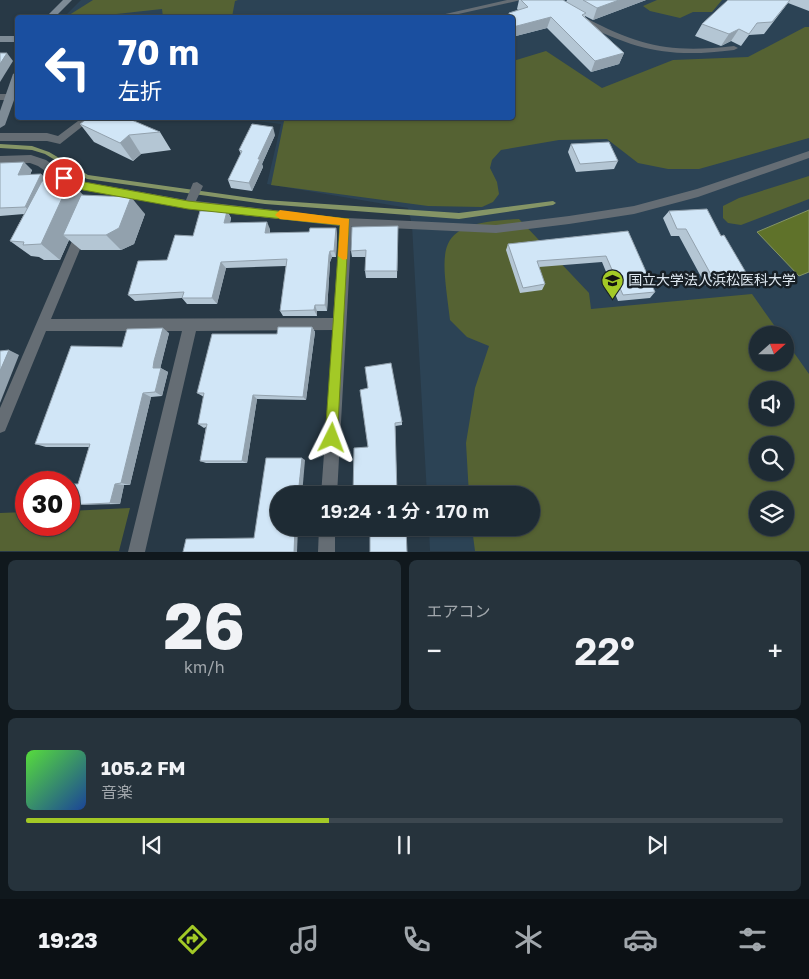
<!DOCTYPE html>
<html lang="ja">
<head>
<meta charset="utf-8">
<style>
	body { margin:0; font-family:"Golos Text","Noto Sans JP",sans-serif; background:#26333c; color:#f1f3f6; height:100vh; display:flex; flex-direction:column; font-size:19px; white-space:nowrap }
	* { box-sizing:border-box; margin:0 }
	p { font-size:16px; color:#a1a7ac }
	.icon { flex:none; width:28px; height:28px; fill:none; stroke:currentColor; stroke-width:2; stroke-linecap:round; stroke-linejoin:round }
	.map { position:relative; height:552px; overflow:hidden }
	.sheet { display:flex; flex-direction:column; gap:8px; padding:8px; background:#10181d; flex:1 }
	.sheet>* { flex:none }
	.guide { position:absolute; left:15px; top:15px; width:500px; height:105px; border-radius:5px; box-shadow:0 1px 4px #0004,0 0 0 1px #3c474f; background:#1a4fa0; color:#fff; overflow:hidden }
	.needle { width:32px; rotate:69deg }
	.fabs { position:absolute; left:749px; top:326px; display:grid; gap:10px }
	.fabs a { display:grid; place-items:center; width:45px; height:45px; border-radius:50%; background:#1e2b34; box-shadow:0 1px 4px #0004,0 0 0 1px #3c474f; font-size:25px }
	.speed { position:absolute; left:15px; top:471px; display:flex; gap:10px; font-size:25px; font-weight:700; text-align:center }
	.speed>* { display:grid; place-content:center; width:65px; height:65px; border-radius:50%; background:#1e2b34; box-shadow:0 1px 4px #0004,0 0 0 1px #3c474f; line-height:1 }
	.speed .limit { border:8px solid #d22; background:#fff; color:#111 }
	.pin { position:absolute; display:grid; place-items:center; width:42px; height:42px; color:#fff; margin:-21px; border:2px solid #fff; border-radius:50%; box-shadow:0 1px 5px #0007 }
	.me { position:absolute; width:55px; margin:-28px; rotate:3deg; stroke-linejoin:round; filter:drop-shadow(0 0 4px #0008) }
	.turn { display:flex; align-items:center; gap:18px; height:105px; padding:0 20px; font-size:22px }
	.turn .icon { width:65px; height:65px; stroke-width:2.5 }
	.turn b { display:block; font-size:35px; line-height:42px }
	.big { font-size:38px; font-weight:600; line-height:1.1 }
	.sheet .widget { flex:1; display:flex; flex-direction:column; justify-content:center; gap:8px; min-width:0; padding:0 18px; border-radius:8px; background:#26333c }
	.sheet .dial { align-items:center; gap:0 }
	.dial b { font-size:65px; line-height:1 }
	.song { display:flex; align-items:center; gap:15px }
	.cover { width:60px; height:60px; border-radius:8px; background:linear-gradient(135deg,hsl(110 70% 55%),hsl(220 70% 35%)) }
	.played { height:5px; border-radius:2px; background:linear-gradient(90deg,#a3c926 40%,#3c474f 40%) }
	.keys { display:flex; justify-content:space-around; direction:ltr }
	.heat { display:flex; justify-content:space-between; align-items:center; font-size:28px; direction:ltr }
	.sheet .tiles { flex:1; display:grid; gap:8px; grid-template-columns:1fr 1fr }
	.widget:last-child { grid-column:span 2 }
	.trip { position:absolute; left:270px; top:486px; width:270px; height:50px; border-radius:25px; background:#1e2b34; box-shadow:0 1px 4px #0004,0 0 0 1px #3c474f; font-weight:600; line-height:50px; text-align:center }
	.dock { display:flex; height:80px; justify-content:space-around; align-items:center; background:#0c1115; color:#a1a7ac }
	.dock .icon { width:35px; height:35px }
	.dock .current { color:#a3c926 }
	.dock b { font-size:22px; color:#f1f3f6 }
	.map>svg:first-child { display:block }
	.built { fill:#2c4355; fill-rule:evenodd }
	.green { fill:#556233; fill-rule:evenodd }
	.water { fill:#5f722a; stroke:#859566 }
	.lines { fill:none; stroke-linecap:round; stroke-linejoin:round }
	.stream { fill:#859566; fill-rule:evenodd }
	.lane { fill:#656d74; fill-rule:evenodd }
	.street { fill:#656d74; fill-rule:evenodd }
	.secondary { fill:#7e8b96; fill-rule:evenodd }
	.wall { fill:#b4c6d4 }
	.shaded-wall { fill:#92a1ad }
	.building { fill:#d1e6f7; stroke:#92a1ad }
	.route { fill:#a3c926; stroke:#6a8319 }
	.slow { fill:#f59e0b }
	.labels { text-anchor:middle; stroke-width:5; stroke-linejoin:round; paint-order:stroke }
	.poi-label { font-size:14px; fill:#dee8f1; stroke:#171f25; text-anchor:start }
</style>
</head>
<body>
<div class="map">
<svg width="809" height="552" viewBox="0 0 809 552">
	<rect width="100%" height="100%" fill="#283946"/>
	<path class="built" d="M81,0H809V551H430L429,528H531V495H427L412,225L408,208L267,184L281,124L233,118H512V18H162L161,15L123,18H63ZM758,335H785V362H758ZM758,390H785V418H758ZM758,445H785V472H758ZM758,500H785V528H758Z"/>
	<g class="green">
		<polygon points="93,0 238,0 235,1 232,17 163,17 162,9 89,17 66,17"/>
		<polygon points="657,0 722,0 712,12 693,12 680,18 650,11 643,6"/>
		<polygon points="805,27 809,27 809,138 699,169 668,169 638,163 607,139 559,140 501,150 492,160 490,168 497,182 499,194 493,202 482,207 428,206 271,185 284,121 264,118 512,118 513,61 546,51 602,88 673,60 748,57"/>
		<polygon points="809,176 809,199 741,225 728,223 723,218 723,206 739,198"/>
		<path d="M519,219L589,293L591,309L752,294L781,335H758V362H785V340L809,374V551H475L472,528H531V495H469L466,443L475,388L489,346L467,337L450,320C441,245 432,223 519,219ZM758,390H785V418H758ZM758,445H785V472H758ZM758,500H785V528H758Z"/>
		<polygon points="130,508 119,551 0,551 0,513 26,512 26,525 69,525 69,511"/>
	</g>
	<polygon class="water" points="809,210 809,272 799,276 757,232"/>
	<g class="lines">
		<polygon class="stream" points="0,144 32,146 49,152 88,175 265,200 459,213 553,201 556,203 553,205 459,219 265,204 87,179 45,154 32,150 0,148"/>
		<g class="lane">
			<polygon points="507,0 521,0 445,17 441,15"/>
			<path d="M580,18H586C641,47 672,53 734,46L738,48L734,50C671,58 637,51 580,22Z"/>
			<polygon points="809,151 809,158 698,197 634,214 569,224 496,233 346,226 341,222 346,218 496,225 569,216 634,206 697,189"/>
		</g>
		<g class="street">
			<polygon points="0,94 10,94 15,97 10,100 0,100"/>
			<polygon points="82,118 93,118 60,144 47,141 0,141 0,133 47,133 58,136"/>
			<polygon points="31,155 46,160 68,175 85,182 186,200 193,183 197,182 203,186 196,201 350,219 352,222 337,495 321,495 333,330 196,331 145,552 128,552 182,331 46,331 5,431 0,433 0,408 78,227 86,227 88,230 51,319 333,318 340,226 189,209 83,190 60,181 38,166 30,163 0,164 0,156"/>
			<polygon points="319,528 335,528 335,552 318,552"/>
		</g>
		<g class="secondary">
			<polygon points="63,0 72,0 54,18 45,18"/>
			<rect x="0" y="36" width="18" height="6"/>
			<polygon points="18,71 18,89 5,125 0,128 0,111 13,74"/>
		</g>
	</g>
	<g class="wall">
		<polygon points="519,0 563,0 566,2 567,0 646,0 593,20 585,16 585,17 624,53 619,64 591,72 547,28 512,37 512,18 508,18 509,13 518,10 517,9"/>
		<polygon points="728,0 809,0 809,11 788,3 764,34 749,35 741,46 731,41 721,46 695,36 702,24"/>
		<polygon points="80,124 160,132 171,150 141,154 133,161 94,142"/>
		<polygon points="275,135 262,164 263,167 252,191 231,188 228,180 241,154 239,150"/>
		<polygon points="571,144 618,161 614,169 576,172 568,152"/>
		<polygon points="0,163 32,170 30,175 41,174 48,181 83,195 145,214 134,244 121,250 81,250 69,240 60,260 44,260 39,257 31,256 10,241 24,214 0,216"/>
		<polygon points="227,211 231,218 230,223 270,229 270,233 309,232 336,228 337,235 336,257 332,257 330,262 327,311 317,311 317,316 283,316 280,311 286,266 226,268 217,304 187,304 182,298 135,301 128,295 193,236"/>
		<polygon points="669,211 721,236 748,276 740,282 706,286 679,236 671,236 663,218"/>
		<polygon points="398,226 397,278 366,278 365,271 366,257 352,257 351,251"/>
		<polygon points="628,231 655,292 650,298 618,301 602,262 539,267 545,284 542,290 520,293 506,250 508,244"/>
		<polygon points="312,327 315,332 306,400 257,399 247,463 206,463 200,461 206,427 204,428 198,424 204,397 197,393 277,334"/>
		<polygon points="169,333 161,365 160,368 168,372 162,396 151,397 130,485 124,485 120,504 69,505 69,487 78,484 89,447 46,447 35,444 122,347"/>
		<polygon points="360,390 402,422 402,425 395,426 397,495 368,447"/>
	</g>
	<g class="shaded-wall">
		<polygon points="619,0 646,0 593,20 597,8"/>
		<polygon points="551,17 547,28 512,37 513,27"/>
		<polygon points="739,29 731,41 721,46 729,34"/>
		<polygon points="7,53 13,61 0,82 0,64"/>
		<polygon points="624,53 619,64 591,72 595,61"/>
		<polygon points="273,127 275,135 262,164 263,167 252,191 249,183 258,159"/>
		<polygon points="129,135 141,154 133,161 120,143"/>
		<polygon points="24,162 32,170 26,183 18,175"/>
		<polygon points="41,174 49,182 34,214 25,207"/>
		<polygon points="70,181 86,198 63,235 69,240 60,260 41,244"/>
		<polygon points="131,197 145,214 134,244 121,250 106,235"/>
		<polygon points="227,211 231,218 228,231 224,223"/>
		<polygon points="267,222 270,229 269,240 265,233"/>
		<polygon points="336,228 337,235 336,257 334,251"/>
		<polygon points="330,251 332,257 330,262 327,311 325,305 329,255"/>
		<polygon points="221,262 226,268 217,304 212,298"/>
		<polygon points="315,305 317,311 317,316 314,310"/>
		<polygon points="312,327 315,332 306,400 303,397"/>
		<polygon points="163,328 169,333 161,365 160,372 153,368 154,361"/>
		<polygon points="9,350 19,355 0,403 0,371"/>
		<polygon points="161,368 168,372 162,396 155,392"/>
		<polygon points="143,393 151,397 130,485 121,483"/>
		<polygon points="253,395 257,399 247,463 242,461"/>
		<polygon points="302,458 305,460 302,495 298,495"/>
		<polygon points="115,484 124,485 120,504 110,503"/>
		<polygon points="295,528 298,528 297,552 294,552"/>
	</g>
	<g class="building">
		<polygon points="521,0 563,0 586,13 582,15 624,53 595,61 551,17 513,27 512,18 510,18 509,13 528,7"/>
		<polygon points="583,0 619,0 597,8"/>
		<polygon points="728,0 790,0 772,22 757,23 749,34 739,29 729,34 702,24"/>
		<polygon points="0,53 7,53 0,64"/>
		<polygon points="88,118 127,118 160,132 129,135 120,143 80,124"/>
		<polygon points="252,124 273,127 258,159 260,159 249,183 228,180 242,151 239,150"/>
		<polygon points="609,142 618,161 580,164 571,144"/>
		<polygon points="24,162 18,175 41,174 25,207 0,208 0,163"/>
		<polygon points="42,181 70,181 41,244 23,245 24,242 10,241"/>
		<polygon points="81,195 131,197 119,228 106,235 63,235"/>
		<polygon points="707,209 721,236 724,235 748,276 714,280 686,229 677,229 669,211"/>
		<polygon points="200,211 227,211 224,223 267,222 265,233 309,232 310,228 336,228 334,251 330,251 329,255 325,305 315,305 314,310 280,311 287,259 221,262 212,298 182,298 184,292 128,295 138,261 167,260 175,235 193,236"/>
		<polygon points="398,226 397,271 365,271 366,250 351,251 352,227"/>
		<polygon points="628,231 655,292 623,295 606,256 537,261 545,284 523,288 508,244"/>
		<polygon points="278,327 312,327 303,397 253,395 242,461 200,461 207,424 198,424 204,393 197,393 212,334 277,334"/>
		<polygon points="163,328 154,361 153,368 161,368 155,392 143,393 121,483 115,484 110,503 69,505 69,487 70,484 78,484 90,444 35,444 71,346 122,347 127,329"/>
		<polygon points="9,350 0,371 0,351"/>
		<polygon points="391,363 402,422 395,423 397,495 353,495 354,448 368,447 360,390 368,388 365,367"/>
		<polygon points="266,458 302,458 298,495 279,495 279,528 295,528 294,552 183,552 186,539 254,538"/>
		<polygon points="370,528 406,528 407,552 370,552"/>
	</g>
	<polygon class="route" points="64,175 84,182 188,201 349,219 337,443 332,445 327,443 325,438 340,225 188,209 83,190 61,181 61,176"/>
	<polygon class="slow" points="280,210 349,219 347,259 343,260 338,256 340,225 280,219 275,215"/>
	<defs>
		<symbol id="university-pin" viewBox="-11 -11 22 30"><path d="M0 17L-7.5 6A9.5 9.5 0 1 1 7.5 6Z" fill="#a3c926" stroke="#171f25"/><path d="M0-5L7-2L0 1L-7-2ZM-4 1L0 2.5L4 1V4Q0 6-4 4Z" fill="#111"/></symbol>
	</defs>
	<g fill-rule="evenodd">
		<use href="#university-pin" x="600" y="268" width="25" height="34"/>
	</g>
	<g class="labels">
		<g class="poi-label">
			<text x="628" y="285">国立大学法人浜松医科大学</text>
		</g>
	</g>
</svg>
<div class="fabs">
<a><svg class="needle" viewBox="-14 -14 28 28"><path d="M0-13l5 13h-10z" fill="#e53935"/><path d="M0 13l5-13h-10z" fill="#a1a7ac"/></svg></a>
<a><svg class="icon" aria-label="sound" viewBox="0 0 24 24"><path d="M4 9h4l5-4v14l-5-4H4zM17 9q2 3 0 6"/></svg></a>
<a><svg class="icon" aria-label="search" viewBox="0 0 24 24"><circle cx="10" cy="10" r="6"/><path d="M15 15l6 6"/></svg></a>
<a><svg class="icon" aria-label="layers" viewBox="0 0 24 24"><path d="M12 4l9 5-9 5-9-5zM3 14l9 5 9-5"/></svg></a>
</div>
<div class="speed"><div class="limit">30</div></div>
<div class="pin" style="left:64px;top:178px;background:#d93025"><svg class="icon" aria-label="arrive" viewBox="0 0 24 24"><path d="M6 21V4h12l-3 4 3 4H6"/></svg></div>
<svg class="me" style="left:332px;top:438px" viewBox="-20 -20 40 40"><path d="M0-17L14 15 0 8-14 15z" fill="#a3c926" stroke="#fff" stroke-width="4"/></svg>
<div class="trip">19:24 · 1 分 · 170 m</div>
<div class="guide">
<div class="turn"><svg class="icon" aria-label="left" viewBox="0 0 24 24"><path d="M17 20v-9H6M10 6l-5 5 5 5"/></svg><div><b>70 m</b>左折</div></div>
</div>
</div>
<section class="sheet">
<div class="tiles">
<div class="widget dial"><b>26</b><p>km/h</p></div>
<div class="widget"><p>エアコン</p>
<div class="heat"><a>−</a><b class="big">22°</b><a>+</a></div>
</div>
<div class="widget">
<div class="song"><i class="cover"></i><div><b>105.2 FM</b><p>音楽</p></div></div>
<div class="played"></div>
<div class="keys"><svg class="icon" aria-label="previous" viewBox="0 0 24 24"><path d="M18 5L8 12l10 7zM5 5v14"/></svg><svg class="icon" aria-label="pause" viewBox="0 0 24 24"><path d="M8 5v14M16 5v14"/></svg><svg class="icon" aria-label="next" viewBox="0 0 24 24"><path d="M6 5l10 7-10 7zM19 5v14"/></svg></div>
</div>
</div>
</section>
<nav class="dock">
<b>19:23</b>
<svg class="icon current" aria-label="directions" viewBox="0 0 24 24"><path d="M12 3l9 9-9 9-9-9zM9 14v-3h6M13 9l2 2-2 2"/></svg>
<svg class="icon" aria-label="music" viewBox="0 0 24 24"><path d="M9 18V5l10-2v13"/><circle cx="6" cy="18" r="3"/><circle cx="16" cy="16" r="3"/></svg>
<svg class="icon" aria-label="phone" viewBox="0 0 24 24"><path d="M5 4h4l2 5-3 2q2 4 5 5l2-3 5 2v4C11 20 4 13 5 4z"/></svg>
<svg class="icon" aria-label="climate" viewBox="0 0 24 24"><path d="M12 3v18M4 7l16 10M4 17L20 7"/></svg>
<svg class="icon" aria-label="car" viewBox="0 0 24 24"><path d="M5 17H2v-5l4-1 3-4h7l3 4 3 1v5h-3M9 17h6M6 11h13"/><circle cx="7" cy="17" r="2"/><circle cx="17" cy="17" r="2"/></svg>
<svg class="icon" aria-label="filters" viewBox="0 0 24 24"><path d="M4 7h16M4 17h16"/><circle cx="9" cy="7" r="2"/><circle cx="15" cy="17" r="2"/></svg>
</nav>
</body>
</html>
